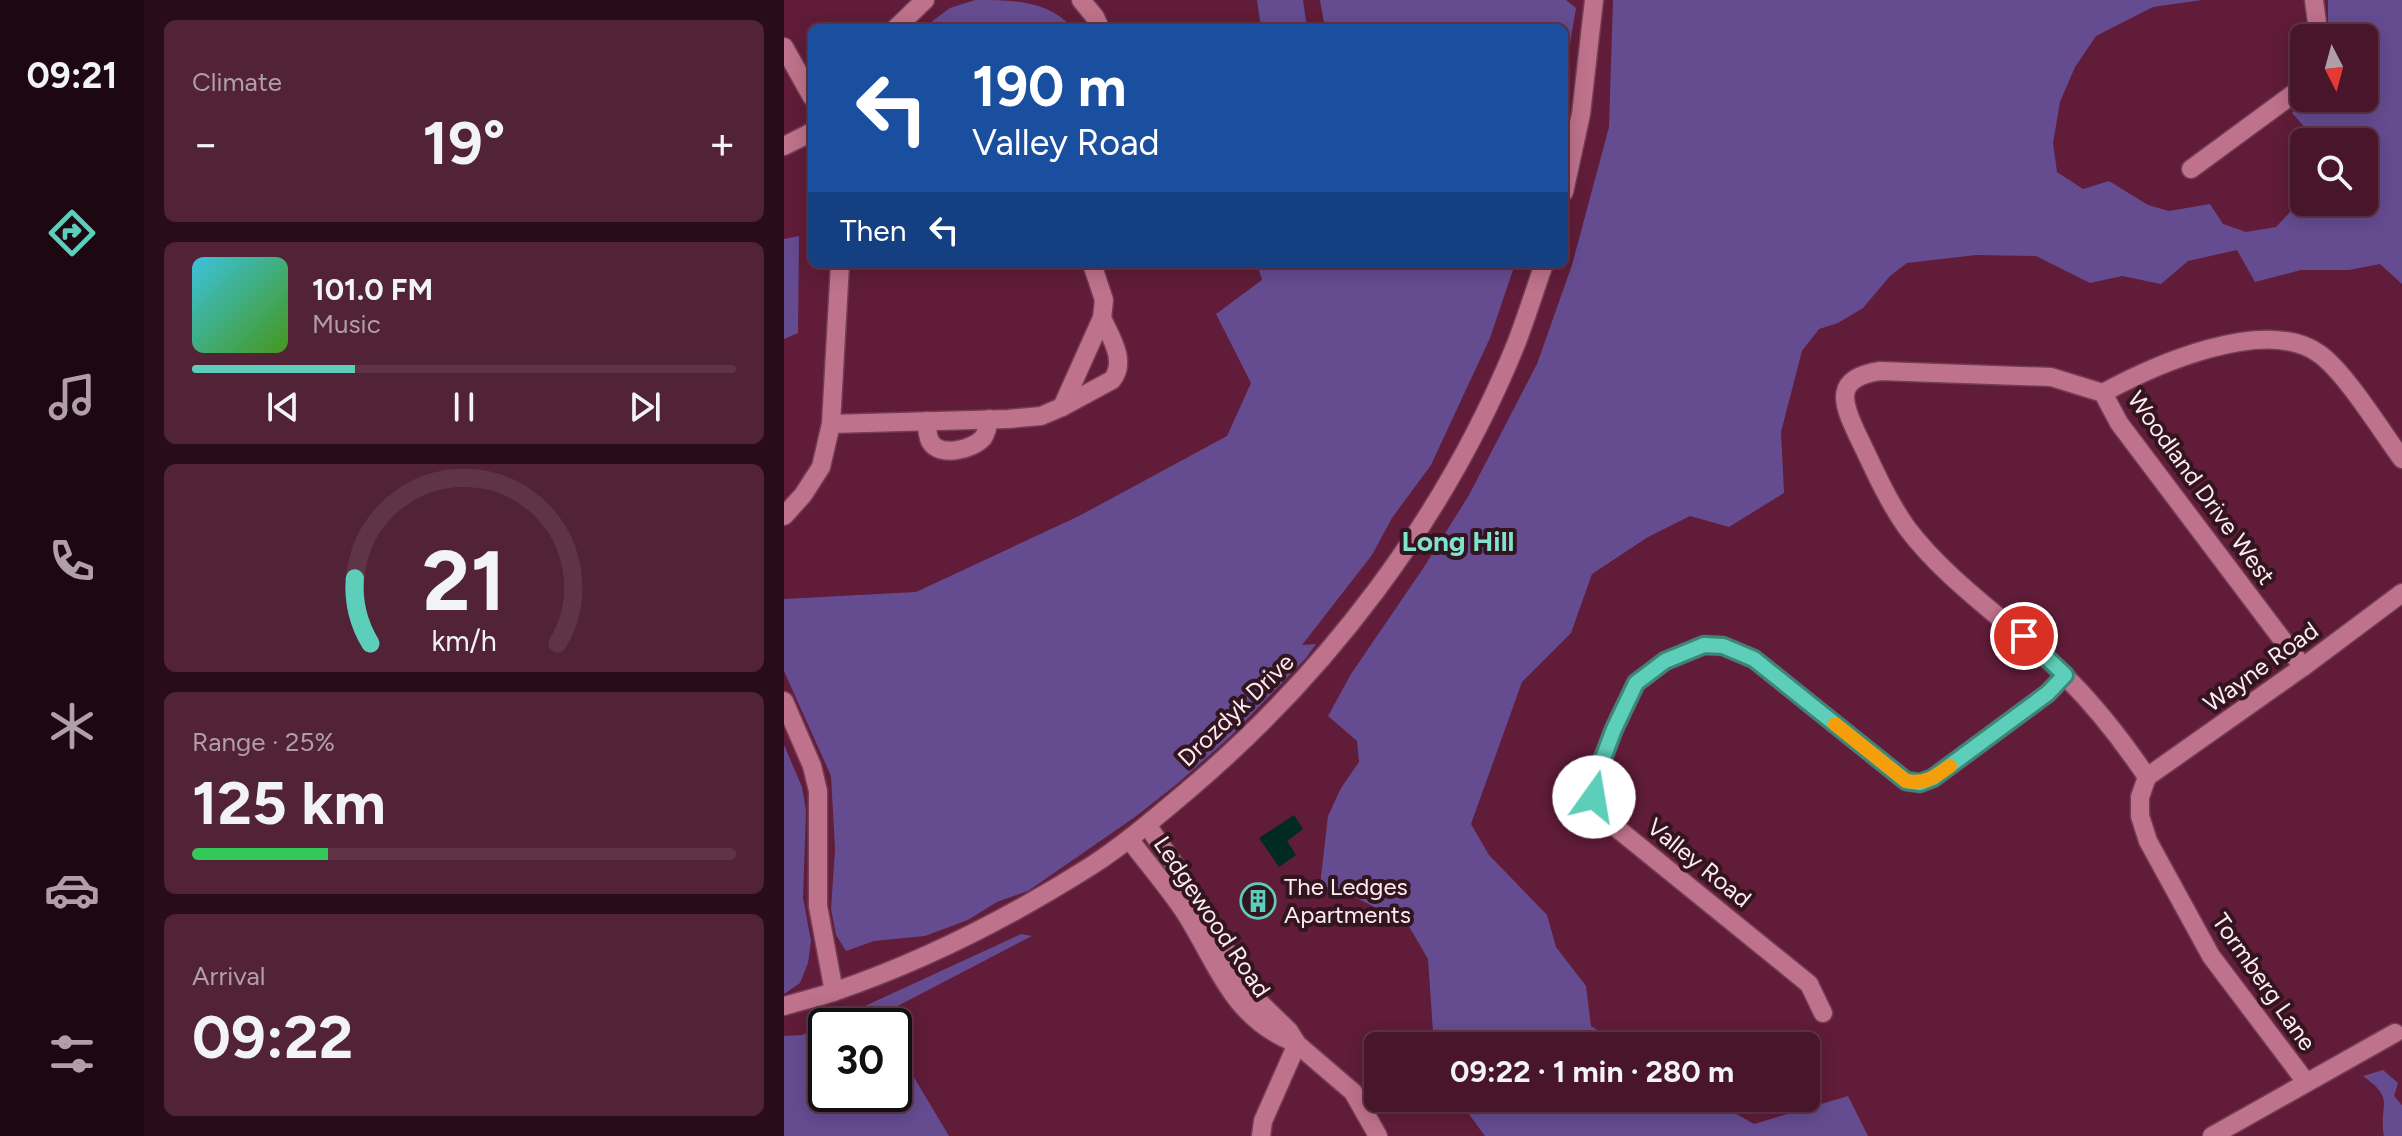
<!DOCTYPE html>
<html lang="en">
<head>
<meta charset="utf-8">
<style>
	body { margin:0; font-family:Figtree,sans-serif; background:#522236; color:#f1f3f6; height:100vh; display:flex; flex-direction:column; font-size:30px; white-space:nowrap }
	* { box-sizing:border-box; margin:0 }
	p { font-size:26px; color:#b19fa8 }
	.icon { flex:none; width:44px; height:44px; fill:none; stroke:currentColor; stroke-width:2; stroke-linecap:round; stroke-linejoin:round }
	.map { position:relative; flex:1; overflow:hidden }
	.panel { display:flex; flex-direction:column; gap:20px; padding:20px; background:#280c17; width:640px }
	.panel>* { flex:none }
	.banner { position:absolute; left:24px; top:24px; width:760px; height:244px; border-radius:12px; box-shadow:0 4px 20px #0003,0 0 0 2px #603447; background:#1a4fa0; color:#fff; overflow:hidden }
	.needle { width:52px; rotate:174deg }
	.buttons { position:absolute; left:1506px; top:24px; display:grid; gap:16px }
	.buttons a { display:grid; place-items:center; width:88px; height:88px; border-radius:12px; background:#48152a; box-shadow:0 4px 20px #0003,0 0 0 2px #603447; font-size:40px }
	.speed { position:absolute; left:24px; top:1008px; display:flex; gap:16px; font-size:40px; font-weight:700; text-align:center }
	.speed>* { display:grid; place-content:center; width:104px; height:104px; border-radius:50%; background:#48152a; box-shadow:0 4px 20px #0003,0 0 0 2px #603447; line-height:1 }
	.speed .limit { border:4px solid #111; border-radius:12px; background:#fff; color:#111 }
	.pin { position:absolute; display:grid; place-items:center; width:68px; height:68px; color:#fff; margin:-34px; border:4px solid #fff; border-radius:50%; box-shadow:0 2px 8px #0007 }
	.me { position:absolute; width:88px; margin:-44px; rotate:13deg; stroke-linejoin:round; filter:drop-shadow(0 0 6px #0008) }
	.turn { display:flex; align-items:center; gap:28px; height:168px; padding:0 32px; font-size:36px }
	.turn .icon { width:104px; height:104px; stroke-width:2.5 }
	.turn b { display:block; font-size:56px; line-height:68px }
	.then { display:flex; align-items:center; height:76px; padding:0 32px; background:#0003; gap:16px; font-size:30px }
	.big { font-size:60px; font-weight:700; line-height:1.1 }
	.panel .card { flex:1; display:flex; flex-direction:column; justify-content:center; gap:12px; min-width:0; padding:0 28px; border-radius:12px; background:#522236 }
	.panel .dial { align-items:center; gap:0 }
	.dial svg { height:208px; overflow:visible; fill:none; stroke:#603447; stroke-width:7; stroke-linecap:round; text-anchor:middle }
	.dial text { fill:#f1f3f6; stroke:none }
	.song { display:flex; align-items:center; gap:24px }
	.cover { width:96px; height:96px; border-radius:12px; background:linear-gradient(135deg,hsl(190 70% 55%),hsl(100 70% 35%)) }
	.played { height:8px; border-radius:4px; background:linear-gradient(90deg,#5dceb9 30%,#603447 30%) }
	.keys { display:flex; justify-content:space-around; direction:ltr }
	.heat { display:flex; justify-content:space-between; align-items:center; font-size:44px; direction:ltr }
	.charge { height:12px; border-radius:6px; background:linear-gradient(90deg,#34c759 25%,#603447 0) }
	.trip { position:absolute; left:580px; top:1032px; width:456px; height:80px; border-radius:12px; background:#48152a; box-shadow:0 4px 20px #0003,0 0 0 2px #603447; font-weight:700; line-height:80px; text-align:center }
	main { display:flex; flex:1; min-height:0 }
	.tabs { display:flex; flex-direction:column; width:144px; justify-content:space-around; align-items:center; background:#1d0811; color:#b19fa8 }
	.tabs .icon { width:56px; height:56px }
	.tabs .active { color:#5dceb9 }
	.tabs b { font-size:36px; color:#f1f3f6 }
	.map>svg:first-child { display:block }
	.green { fill:#654c91 }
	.water { fill:#002a23 }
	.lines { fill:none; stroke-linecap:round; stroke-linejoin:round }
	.minor-casing { stroke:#733d56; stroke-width:21 }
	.minor { stroke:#bf728b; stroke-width:18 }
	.route-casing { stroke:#3c8678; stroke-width:20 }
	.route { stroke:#5dceb9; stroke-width:14 }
	.slow { stroke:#f59e0b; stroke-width:14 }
	.labels { text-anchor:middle; stroke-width:8; stroke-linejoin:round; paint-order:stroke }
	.street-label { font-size:24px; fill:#feecf1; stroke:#331520 }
	.poi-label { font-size:24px; fill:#feecf1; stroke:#331520; text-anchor:start }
	.quarter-label { font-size:28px; font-weight:bold; fill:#7fe4cf; stroke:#331520 }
</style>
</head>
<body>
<main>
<nav class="tabs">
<b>09:21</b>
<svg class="icon active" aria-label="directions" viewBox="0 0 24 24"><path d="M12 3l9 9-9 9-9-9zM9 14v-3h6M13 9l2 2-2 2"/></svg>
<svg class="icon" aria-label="music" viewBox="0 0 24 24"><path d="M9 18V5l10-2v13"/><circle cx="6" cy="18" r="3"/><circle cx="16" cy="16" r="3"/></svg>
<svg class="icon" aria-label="phone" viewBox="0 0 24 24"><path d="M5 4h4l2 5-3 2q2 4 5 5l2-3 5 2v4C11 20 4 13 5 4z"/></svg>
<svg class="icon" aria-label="climate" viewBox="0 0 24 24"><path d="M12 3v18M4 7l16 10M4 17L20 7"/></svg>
<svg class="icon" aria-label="car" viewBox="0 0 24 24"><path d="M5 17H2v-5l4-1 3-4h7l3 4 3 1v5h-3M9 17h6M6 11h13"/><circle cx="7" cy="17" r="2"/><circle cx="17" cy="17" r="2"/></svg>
<svg class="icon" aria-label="filters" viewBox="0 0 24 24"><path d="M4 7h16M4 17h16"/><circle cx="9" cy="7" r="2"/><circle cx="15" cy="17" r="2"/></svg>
</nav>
<section class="panel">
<div class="card"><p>Climate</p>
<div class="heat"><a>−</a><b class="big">19°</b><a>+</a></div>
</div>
<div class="card">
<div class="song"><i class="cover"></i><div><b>101.0 FM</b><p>Music</p></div></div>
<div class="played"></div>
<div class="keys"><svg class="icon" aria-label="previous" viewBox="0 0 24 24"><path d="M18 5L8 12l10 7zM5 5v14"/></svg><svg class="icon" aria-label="pause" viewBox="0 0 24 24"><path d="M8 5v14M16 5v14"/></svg><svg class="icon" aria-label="next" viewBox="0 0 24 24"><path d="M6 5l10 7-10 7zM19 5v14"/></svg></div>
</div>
<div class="card dial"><svg viewBox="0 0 100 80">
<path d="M14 69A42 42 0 1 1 86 69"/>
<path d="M14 69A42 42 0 0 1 8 44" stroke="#5dceb9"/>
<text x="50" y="56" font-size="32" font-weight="700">21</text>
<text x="50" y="72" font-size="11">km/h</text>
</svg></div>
<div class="card"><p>Range · 25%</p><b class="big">125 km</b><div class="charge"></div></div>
<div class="card"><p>Arrival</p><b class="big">09:22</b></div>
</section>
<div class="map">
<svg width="1618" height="1136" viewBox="0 0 1618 1136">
	<rect width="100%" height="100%" fill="#601c38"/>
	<g class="green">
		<path d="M191,0C230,0 263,0 289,28H139L166,8Z"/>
		<polygon points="473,0 519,0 523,28 477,28"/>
		<polygon points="536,0 782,0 792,8 780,80 780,28 541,28"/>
		<polygon points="829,0 1418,0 1369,7 1312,36 1291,67 1276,102 1269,143 1273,172 1299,189 1325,181 1364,205 1385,211 1426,204 1439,224 1462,232 1492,227 1508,210 1527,202 1580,202 1580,142 1534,142 1508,113 1523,98 1580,98 1580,38 1544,38 1544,0 1618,0 1618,284 1596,264 1565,270 1517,270 1471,282 1453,250 1404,261 1377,284 1338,276 1306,283 1252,256 1192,255 1123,263 1106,276 1079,308 1054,323 1035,329 1018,351 997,432 1000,493 945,527 906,516 864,537 808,574 787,633 738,682 687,824 705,855 763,915 772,947 802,986 807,1026 840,1046 650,1046 644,959 623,923 554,889 536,886 544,816 557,788 575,762 573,741 544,716 567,674 640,567 685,495 753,364 788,265 825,127"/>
		<polygon points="15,236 14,333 0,339 0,239"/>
		<polygon points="473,264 731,264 706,338 647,465 608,518 588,555 518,645 532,644 522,658 446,737 393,784 351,817 244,891 213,902 184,920 141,936 90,941 62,951 52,935 47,909 51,849 47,776 0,671 0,599 132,592 295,516 443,436 467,383 432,314 478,280"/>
		<polygon points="0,745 18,787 22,811 19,898 27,941 24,963 16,983 0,994"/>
		<polygon points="237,934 248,936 106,1010 107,1026 42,1026 42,1094 110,1094 110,1044 165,1136 0,1136 0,1036 18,1035"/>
		<path d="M1599,1070L1614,1083L1610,1096L1618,1105V1136H1600C1595,1102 1612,1100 1579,1076Z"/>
		<polygon points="1064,1096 1084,1136 701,1136 673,1098 924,1098 970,1124"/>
	</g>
	<polygon class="water" points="510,815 519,829 503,841 512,855 495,867 475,838"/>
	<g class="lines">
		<defs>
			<g id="minor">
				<polyline points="297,0 311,17 316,28"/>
				<polyline points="1530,0 1535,38"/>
				<polyline points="112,28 141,0"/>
				<polyline points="0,47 28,97"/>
				<polyline points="0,146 28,132"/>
				<polyline points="1407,169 1520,86"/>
				<polyline points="780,192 797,114 810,0"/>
				<path d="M1319,393C1370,365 1480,316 1534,353C1560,370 1598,432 1618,459"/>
				<path d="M278,407L328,380C343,361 327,338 318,318"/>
				<path d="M143,421C143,428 143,435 146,441C155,458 188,450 199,438C203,432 204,426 205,419"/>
				<polyline points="47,424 224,419 257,416 278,407 318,318 320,300 308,264"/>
				<polyline points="0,516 19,495 37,467 47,424 56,264"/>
				<polyline points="0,701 28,766 34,791 34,906 50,992"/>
				<path d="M1363,777C1338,740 1315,710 1283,678C1232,626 1167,586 1123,528C1103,500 1089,467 1074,436C1057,401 1050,378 1096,371L1267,377L1319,393L1335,423L1519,667"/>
				<polyline points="1363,777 1356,797 1356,816 1364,841 1427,956 1522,1082"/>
				<polyline points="1363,777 1519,667 1618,593"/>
				<polyline points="363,825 395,871 469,996 505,1031 513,1044 569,1092 594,1136"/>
				<path d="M345,839C364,864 385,888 402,914C434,965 448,1016 507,1041"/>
				<path d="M0,1006C17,1001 35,997 52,991C140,961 228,916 307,866C341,844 371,818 402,792C543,673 659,521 730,349C741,322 750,292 760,264"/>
				<polyline points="1039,1013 1025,984 824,821 810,797 810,782 830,729 852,683 881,661 920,645 939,646 970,659 1122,781 1136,783 1149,778 1264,693 1281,675"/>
				<polyline points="477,1136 479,1121 513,1044"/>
				<polyline points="1428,1136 1611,1033"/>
			</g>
		</defs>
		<use href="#minor" class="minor-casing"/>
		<use href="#minor" class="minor"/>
	</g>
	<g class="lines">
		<defs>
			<polyline id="route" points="810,797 810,782 830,729 852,683 881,661 920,645 939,646 970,659 1122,781 1136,783 1149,778 1264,693 1281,675 1240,636"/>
		</defs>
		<use href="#route" class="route-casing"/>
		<use href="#route" class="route"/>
		<path class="slow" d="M1051,724L1122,781C1142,784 1151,777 1166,766"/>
	</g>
	<defs>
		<symbol id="building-ring" viewBox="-11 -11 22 22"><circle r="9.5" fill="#331520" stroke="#5dceb9" stroke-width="1.5"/><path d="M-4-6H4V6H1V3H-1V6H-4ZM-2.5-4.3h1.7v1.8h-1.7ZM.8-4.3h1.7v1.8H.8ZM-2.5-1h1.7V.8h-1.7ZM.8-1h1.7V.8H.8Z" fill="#5dceb9"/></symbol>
	</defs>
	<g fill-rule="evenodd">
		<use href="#building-ring" x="454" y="881" width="40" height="40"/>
	</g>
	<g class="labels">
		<g class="street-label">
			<text transform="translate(1417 488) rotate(54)" y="8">Woodland Drive West</text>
			<text transform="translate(1477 667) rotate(-36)" y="8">Wayne Road</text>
			<text transform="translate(452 710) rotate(-44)" y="8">Drozdyk Drive</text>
			<text transform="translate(915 863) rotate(39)" y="8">Valley Road</text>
			<text transform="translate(428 917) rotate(56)" y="8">Ledgewood Road</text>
			<text transform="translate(1480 982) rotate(55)" y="8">Tormberg Lane</text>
		</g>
		<g class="poi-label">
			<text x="500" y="895">The Ledges<tspan x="500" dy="28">Apartments</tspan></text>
		</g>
		<g class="quarter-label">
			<text x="674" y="551">Long Hill</text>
		</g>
	</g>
</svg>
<div class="buttons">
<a><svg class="needle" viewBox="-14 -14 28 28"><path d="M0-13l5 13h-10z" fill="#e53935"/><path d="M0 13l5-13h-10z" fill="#b19fa8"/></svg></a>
<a><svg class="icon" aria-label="search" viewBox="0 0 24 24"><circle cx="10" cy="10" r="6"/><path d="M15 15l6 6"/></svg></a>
</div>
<div class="speed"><div class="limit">30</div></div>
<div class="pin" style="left:1240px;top:636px;background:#d93025"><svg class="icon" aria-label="arrive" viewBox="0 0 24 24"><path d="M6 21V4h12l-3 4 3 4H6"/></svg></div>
<svg class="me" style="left:810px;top:797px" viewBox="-20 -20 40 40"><circle r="19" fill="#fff"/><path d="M0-13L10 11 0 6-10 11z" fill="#5dceb9"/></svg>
<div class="trip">09:22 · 1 min · 280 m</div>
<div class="banner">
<div class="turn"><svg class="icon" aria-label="left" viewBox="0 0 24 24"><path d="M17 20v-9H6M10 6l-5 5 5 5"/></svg><div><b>190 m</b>Valley Road</div></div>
<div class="then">Then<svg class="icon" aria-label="left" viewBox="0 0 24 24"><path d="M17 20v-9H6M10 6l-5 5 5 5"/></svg></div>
</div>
</div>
</main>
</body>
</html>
